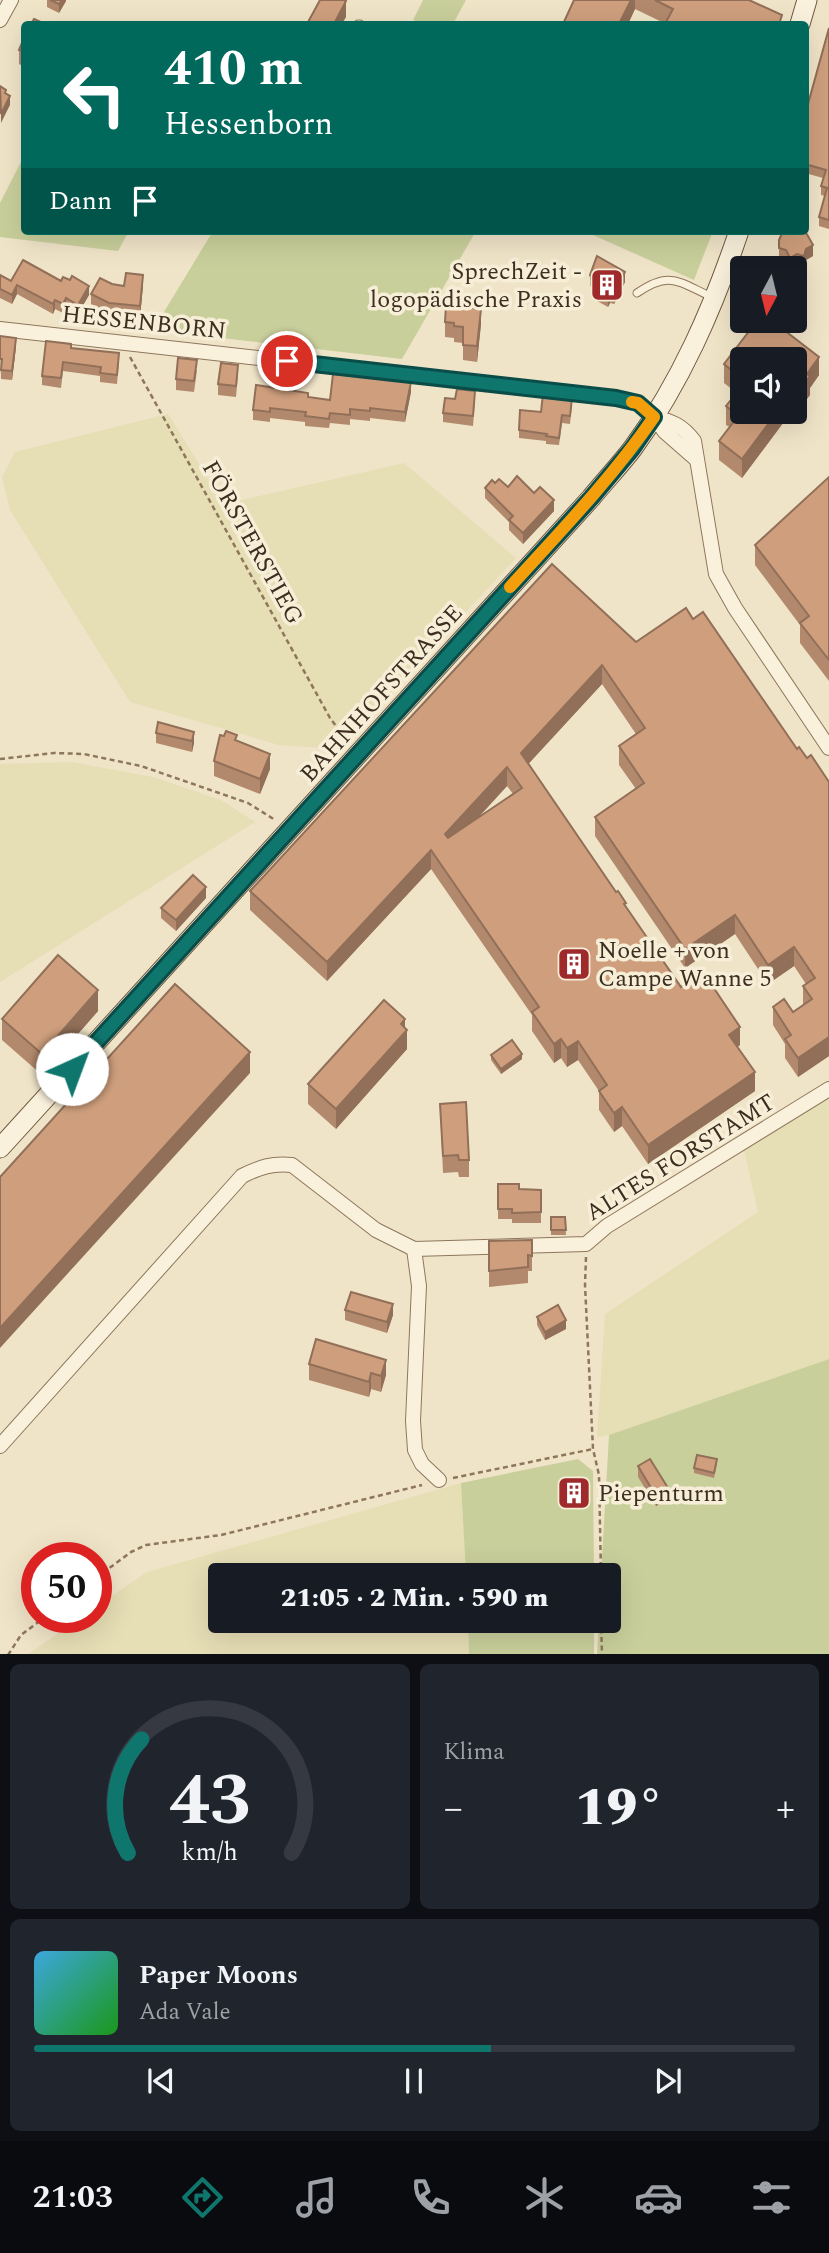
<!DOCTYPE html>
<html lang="de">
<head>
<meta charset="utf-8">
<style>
	body { margin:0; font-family:Spectral,serif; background:#20242c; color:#f1f3f6; height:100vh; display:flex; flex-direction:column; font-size:26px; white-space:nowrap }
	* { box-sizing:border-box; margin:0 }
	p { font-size:23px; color:#9ea1a6 }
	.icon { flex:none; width:38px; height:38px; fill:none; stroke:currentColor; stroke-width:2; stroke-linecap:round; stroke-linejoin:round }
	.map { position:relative; height:1654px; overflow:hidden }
	.side { display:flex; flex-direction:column; gap:10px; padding:10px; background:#0d0f14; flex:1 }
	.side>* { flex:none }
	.hud { position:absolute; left:21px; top:21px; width:788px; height:214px; border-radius:7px; box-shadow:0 7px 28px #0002; background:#00695c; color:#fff; overflow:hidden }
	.needle { width:46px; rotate:187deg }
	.fabs { position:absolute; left:730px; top:256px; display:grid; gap:14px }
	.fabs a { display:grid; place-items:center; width:77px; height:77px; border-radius:7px; background:#171b24; box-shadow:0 7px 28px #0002; font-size:35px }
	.speed { position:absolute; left:21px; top:1542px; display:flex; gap:14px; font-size:35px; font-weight:700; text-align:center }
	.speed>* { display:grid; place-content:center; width:91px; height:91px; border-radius:50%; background:#171b24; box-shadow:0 7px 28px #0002; line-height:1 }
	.speed .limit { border:10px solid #d22; background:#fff; color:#111 }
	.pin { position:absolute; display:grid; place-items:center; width:60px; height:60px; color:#fff; margin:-30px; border:4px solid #fff; border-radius:50%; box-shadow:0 2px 7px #0007 }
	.me { position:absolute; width:77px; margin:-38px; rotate:43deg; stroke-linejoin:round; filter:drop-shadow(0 0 5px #0008) }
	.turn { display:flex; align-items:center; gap:24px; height:147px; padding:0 28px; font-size:32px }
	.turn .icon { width:91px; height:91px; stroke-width:2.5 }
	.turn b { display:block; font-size:49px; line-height:60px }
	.then { display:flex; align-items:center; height:66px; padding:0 28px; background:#0003; gap:14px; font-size:26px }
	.big { font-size:52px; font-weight:800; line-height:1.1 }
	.side .widget { flex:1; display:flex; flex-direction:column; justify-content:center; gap:10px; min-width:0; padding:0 24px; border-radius:10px; background:#20242c }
	.side .dial { align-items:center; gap:0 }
	.dial svg { height:182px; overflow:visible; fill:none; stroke:#363941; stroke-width:7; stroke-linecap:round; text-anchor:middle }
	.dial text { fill:#f1f3f6; stroke:none }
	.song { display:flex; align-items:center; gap:21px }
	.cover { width:84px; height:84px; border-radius:10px; background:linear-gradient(135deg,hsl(200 70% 55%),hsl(120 70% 35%)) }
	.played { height:7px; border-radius:4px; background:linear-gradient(90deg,#0f766e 60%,#363941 60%) }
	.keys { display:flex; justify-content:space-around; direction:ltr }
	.heat { display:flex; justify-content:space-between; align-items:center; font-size:38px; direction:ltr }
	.side .tiles { flex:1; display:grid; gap:10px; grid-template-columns:1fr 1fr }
	.widget:last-child { grid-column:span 2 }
	.trip { position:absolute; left:208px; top:1563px; width:413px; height:70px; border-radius:7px; background:#171b24; box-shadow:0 7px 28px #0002; font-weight:800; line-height:70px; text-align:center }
	.dock { display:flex; height:112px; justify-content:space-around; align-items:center; background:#090b0e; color:#9ea1a6 }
	.dock .icon { width:49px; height:49px }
	.dock .active { color:#0f766e }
	.dock b { font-size:32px; color:#f1f3f6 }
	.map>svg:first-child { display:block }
	.farmland { fill:#e6deb5 }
	.green { fill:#c9cf9b }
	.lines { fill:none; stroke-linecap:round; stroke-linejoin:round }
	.service-casing { stroke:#8d765c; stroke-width:9 }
	.minor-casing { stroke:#8d765c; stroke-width:16 }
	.secondary-casing { stroke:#6f573f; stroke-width:21 }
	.path { stroke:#8d765c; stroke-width:2.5; stroke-dasharray:5 3.5; stroke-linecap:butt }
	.service { stroke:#faf1dc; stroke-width:7 }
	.minor { stroke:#faf1dc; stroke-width:14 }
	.secondary { stroke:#faf1dc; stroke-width:19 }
	.wall { fill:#b2896c; fill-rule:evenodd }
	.shaded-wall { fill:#916f58 }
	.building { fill:#cf9f7d; stroke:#916f58; stroke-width:2; fill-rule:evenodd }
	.route-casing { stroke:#0a4d48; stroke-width:18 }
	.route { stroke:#0f766e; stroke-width:12 }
	.slow { stroke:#f59e0b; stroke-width:12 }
	.labels { text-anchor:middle; stroke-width:7; stroke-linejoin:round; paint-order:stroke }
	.poi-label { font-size:24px; fill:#3d2e20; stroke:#f7eed8; text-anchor:start }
	.street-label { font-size:24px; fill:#3d2e20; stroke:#f7eed8 }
</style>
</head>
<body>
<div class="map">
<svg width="829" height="1655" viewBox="0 0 829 1655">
	<rect width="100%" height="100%" fill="#f0e4c8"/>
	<g class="farmland">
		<polygon points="168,414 224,504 404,463 516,558 339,749 279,745 130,702 10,510 2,477 15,452"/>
		<polygon points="72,762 153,777 221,800 255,822 0,982 0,764"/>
		<polygon points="829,1097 829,1359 609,1435 597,1437 605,1314 758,1212 744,1150"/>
		<polygon points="461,1483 466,1575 220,1575 220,1620 468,1621 469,1654 27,1655 82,1617 96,1617 96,1607 147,1572"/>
	</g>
	<g class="green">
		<polygon points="423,0 466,0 453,24 423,24 413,20"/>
		<polygon points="24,156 24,231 129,231 118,251 0,237 0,203"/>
		<polygon points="213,231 476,231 402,359 153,330"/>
		<polygon points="584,231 713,231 694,280"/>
		<polygon points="829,1359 829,1654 597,1655 599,1621 609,1620 609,1575 601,1575 609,1435"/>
		<polygon points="578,1459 593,1471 594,1575 466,1575 461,1483"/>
		<polygon points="468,1621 594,1621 594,1654 469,1654"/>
	</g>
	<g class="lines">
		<defs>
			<g id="service">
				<polyline points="358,24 360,24"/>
				<path d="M637,293C670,270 678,282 712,297"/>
			</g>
			<g id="minor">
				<polyline points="0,20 11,0"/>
				<polyline points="0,329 616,398 638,403 654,417 665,432 697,460"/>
				<path d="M654,417C672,421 683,426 694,441L716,574L735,608L829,748"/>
				<polyline points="414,1249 419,1286 413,1421 415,1450 422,1464 439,1480"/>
				<path d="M0,1446L242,1176C260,1167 272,1163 292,1165L376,1230L414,1249L586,1244L607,1226L829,1089"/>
			</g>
			<g id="secondary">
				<polyline points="800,24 807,0"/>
				<path d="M0,1148L591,498C605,481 620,465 633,448C681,382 713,308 739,231"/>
			</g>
		</defs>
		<use href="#service" class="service-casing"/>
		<use href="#minor" class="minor-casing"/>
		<use href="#secondary" class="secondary-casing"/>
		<g class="path">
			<polyline points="130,357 330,718 347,741"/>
			<polyline points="0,759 54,753 84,754 141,766 248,803 275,820"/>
			<polyline points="586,1257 585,1285 593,1449 599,1475 601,1575"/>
			<polyline points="453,1478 593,1449"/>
			<polyline points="96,1578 131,1552 146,1545 221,1535 422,1485"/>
			<polyline points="601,1620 602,1655"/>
			<polyline points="8,1655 21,1635 45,1617"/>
		</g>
		<use href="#service" class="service"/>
		<use href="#minor" class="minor"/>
		<use href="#secondary" class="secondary"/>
	</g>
	<g class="wall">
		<polygon points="47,0 66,0 66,1 59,13 47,7"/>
		<polygon points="574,0 749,0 782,24 666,24 635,9 628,24 563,24"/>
		<polygon points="829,28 829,229 819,226 819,217 825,196 821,195 821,186 823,178 805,173 805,115"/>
		<polygon points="24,38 24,67 19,64 19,50"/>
		<polygon points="779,240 813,256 806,260 804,266 797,264 790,268 786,261 779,259"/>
		<polygon points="0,275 11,281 61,281 89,295 78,314 66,307 63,313 55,309 53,314 17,294 12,304 0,298"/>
		<polygon points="590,275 625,282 614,304 610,303 608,307 597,301 590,285"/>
		<polygon points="112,284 124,286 143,285 140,317 109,313 91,304 91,294"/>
		<polygon points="771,320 819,357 819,375 810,388 810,395 803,404 800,402 794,408 794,359 742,359 742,411 792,411 742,478 719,460 719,441 730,427 726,425 726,406 737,393 724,383 724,364 756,322 765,328"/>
		<polygon points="445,322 481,324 477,362 463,360 463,343 454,342 454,338 445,337"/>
		<polygon points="0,336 16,347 12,380 1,379"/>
		<polygon points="71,348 119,362 117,384 100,382 100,376 63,371 61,388 42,385 42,376"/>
		<polygon points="197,370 194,392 176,390 176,379"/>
		<polygon points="238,375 236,397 218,395 218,384"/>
		<polygon points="411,392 405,422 370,418 370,421 350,419 350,425 330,423 329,428 305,426 305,422 270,418 270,422 253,420 253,410 308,397 330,400"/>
		<polygon points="475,400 473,426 443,422 443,413"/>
		<polygon points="572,405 570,424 562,423 559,445 546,444 546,441 519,438 519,430 541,412"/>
		<polygon points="829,477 829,681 800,643 800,625 755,565 755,545"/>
		<polygon points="495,483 508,487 554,511 523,544 509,530 509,522 485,498 485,488"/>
		<path d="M693,619L797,749L829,1056L798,1077L785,1058V1044L773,1025V1007L793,1012L803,1005V986L806,984L794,966L768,984L735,934L685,968L595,836V817L636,789L619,765V746L636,734L602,684L528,764L681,987L740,1045L737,1047L755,1091L648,1164L622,1126L614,1132L599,1110V1091L578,1060L567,1067L561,1058L554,1063L532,1031V1015L431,869L327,981L250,910V891L636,642ZM507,786L513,794L479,817Z"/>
		<polygon points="158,722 194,743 192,752 156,743 156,733"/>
		<polygon points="214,761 270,769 260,794 214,776"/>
		<polygon points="206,898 176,931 161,918 161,908"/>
		<polygon points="98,1011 42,1075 2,1040 2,1019"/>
		<polygon points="405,1027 407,1049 336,1129 308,1104 308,1084"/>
		<polygon points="491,1055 522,1059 501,1074 491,1060"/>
		<polygon points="440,1104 469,1160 469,1177 459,1177 458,1172 443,1173"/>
		<polygon points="498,1184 519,1189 541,1190 541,1223 512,1223 512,1219 498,1219"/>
		<polygon points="551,1217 565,1217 566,1235 551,1235"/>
		<polygon points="532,1240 532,1271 528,1271 528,1283 489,1287 489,1241"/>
		<polygon points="345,1310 393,1315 387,1333 345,1320"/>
		<polygon points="537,1317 566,1329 545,1340 537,1325"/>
		<polygon points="309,1364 386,1375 381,1392 371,1389 369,1397 309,1380"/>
		<polygon points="717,1464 714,1478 694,1473 694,1468"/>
		<polygon points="638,1466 668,1499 656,1506 638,1477"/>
	</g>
	<g class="shaded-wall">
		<polygon points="62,0 66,0 66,1 59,13 59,4"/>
		<polygon points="631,0 635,0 635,9 628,24 619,24"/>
		<polygon points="346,1 346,17 342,24 334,24"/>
		<polygon points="10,96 10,105 1,123 1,114"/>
		<polygon points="813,245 813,256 806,260 804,266 804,256 806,249"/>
		<polygon points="797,254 797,264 790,268 790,258"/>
		<polygon points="625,272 625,282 614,304 614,294"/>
		<polygon points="143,275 143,285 140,317 140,306"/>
		<polygon points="17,285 17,294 12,304 12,295"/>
		<polygon points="89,286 89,295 78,314 78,305"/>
		<polygon points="610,292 610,303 608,307 608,297"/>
		<polygon points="66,298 66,307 63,313 63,304"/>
		<polygon points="55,300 55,309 53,314 53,304"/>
		<polygon points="481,309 481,324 477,362 477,346"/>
		<polygon points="16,338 16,347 12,380 12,371"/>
		<polygon points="819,357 819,375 810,388 810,395 803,404 803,385 807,374"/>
		<polygon points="411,382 411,392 405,422 405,412"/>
		<polygon points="800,383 800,402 794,408 794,390"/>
		<polygon points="778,411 792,411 742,478 742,459"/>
		<polygon points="554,500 554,511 523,544 523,533"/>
		<polygon points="602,665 602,684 521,772 521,753"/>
		<polygon points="194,732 194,743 192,752 192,741"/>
		<polygon points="270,754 270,769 260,794 260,779"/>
		<polygon points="507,767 507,786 445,853 445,834"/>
		<polygon points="431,850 431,869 327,981 327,962"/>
		<polygon points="206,887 206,898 176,931 176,920"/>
		<polygon points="735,915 735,934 685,968 685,949"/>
		<polygon points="794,947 794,966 768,984 768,965"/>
		<polygon points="98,990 98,1011 42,1075 42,1054"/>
		<polygon points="405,1019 405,1032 407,1030 407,1049 336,1129 336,1109"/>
		<polygon points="740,1027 740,1045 729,1053 729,1035"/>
		<polygon points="829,1037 829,1056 798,1077 798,1058"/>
		<polygon points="561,1039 561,1058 554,1063 554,1044"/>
		<polygon points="578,1041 578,1060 567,1067 567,1048"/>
		<polygon points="250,1052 250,1073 0,1348 0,1328"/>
		<polygon points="522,1054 522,1059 501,1074 501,1069"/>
		<polygon points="755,1072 755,1091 648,1164 648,1145"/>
		<polygon points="622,1107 622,1126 614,1132 614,1113"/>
		<polygon points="393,1304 393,1315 387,1333 387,1322"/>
		<polygon points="566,1320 566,1329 545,1340 545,1332"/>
		<polygon points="386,1360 386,1375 381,1392 381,1376"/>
		<polygon points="371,1373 371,1389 369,1397 369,1382"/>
		<polygon points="668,1488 668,1499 656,1506 656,1496"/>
	</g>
	<g class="building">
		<polygon points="50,0 62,0 59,4"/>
		<polygon points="320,0 344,0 346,1 334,24 307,24"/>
		<polygon points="574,0 631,0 619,24 563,24"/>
		<polygon points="655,0 749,0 782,15 779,24 665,24 673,9"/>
		<polygon points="34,19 45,24 31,24"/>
		<polygon points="829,28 829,220 819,217 827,188 821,186 826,170 805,164 805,115"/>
		<polygon points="24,38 24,52 19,50"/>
		<polygon points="0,86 6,90 5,93 10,96 1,114"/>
		<polygon points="783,231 805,231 813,245 806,249 804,256 797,254 790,258 786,250 779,248 779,240"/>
		<polygon points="597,256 625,272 614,294 610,292 608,297 597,291 590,275"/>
		<polygon points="23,260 61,281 63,277 70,280 72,276 89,286 78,305 66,298 63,304 55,300 53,304 17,285 12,295 0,289 0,275 11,281"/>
		<polygon points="126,273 143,275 140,306 109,303 91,294 100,278 112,284 124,286"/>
		<polygon points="446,305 481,309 477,346 463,345 463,327 454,326 454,323 445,322"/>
		<polygon points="771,320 819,357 807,374 810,376 803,385 800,383 794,390 794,359 742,359 742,379 724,364 756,322 765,328"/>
		<polygon points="0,336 16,338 12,371 1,370 2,359 0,359"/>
		<polygon points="46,341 71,344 71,348 119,353 117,375 100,373 101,367 63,362 61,378 42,376"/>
		<polygon points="178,358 197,360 194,381 176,379"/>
		<polygon points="221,363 238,365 236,386 218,384"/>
		<polygon points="333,374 411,382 405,412 370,408 370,411 350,409 350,415 330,413 329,419 305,416 306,412 270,408 270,412 253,410 256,385 308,393 308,397 330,400"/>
		<polygon points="742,386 742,411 778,411 742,459 719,441 738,416 726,406"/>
		<polygon points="457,389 475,391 473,416 443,413 445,398 455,399"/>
		<polygon points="543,394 572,398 570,416 562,415 559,438 546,436 547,434 519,430 520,410 541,412"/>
		<polygon points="517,476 534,493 540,487 554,500 523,533 509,520 513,516 485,488 492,480 495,483 499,479 508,487"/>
		<polygon points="829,477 829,660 800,623 809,616 755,545"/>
		<path d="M552,564L636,642L686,608L693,619L703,612L797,749L799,747L807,758L811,755L829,782V1037L798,1058L785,1039L791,1035L773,1007L784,999L793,1012L812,999L803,986L815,978L794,947L768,965L735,915L685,949L595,817L644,783L619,746L645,728L602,665L521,753L616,892L618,891L626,903L624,904L681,987L703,972L740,1027L729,1035L755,1072L648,1145L622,1107L614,1113L599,1091L607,1085L578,1041L567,1048L561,1039L554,1044L532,1012L539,1007L431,850L327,962L250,891ZM507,767L522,788L448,838L445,834Z"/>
		<polygon points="158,722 194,732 192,741 156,733"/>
		<polygon points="226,731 237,735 235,740 270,754 260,779 214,761 220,735 224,736"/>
		<polygon points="193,875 206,887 176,920 161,908"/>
		<polygon points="58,955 98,990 42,1054 2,1019"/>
		<polygon points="175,984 250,1052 0,1328 0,1177"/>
		<polygon points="384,1000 405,1019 401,1024 407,1030 336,1109 308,1084"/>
		<polygon points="512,1040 522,1054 501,1069 491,1055"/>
		<polygon points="466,1102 469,1160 459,1160 458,1155 443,1156 440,1104"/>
		<polygon points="498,1184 519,1184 519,1189 541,1190 541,1212 512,1213 512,1209 498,1209"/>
		<polygon points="551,1217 565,1217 566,1230 551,1230"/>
		<polygon points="532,1240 532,1256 528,1255 528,1267 489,1271 489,1241"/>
		<polygon points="351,1292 393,1304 387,1322 345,1310"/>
		<polygon points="558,1305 566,1320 545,1332 537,1317"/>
		<polygon points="316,1339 386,1360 381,1376 371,1373 369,1382 309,1364"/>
		<polygon points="697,1455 717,1459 714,1473 694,1468"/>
		<polygon points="650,1459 668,1488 656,1496 638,1466"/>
	</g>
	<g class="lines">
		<defs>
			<polyline id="route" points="72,1069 591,498 632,449 654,417 638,403 616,398 287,361"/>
		</defs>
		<use href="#route" class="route-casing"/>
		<use href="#route" class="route"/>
		<path class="slow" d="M510,587C560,532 612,478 654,417L638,403L632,402"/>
	</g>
	<defs>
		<symbol id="building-square" viewBox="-11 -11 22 22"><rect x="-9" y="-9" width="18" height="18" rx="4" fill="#9e2a2b" stroke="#f7eed8"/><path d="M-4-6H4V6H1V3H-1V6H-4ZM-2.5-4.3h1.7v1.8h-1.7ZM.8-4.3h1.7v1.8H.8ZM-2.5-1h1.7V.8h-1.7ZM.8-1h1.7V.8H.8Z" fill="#fff"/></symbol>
	</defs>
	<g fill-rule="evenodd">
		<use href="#building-square" x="588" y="266" width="38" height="38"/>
		<use href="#building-square" x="555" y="945" width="38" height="38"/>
		<use href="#building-square" x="555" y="1474" width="38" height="38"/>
	</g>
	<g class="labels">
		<g class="poi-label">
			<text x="582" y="279" text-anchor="end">SprechZeit -<tspan x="582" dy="28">logopädische Praxis</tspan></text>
			<text x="598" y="958">Noelle + von<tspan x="598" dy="28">Campe Wanne 5</tspan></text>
			<text x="598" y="1501">Piepenturm</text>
		</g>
		<g class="street-label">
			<text transform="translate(144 322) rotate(6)" y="8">HESSENBORN</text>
			<text transform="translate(253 542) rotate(61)" y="8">FÖRSTERSTIEG</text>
			<text transform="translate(381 693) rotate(-48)" y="8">BAHNHOFSTRASSE</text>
			<text transform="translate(680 1157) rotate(-32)" y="8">ALTES FORSTAMT</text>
		</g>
	</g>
</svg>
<div class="fabs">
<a><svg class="needle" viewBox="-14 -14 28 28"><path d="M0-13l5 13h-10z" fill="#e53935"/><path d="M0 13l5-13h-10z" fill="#9ea1a6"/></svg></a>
<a><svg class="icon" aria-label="sound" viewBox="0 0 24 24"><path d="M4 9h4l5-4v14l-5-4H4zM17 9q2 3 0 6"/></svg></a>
</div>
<div class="speed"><div class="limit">50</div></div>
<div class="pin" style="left:287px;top:361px;background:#d93025"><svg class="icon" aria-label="arrive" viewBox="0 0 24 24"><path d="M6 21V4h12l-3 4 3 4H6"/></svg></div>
<svg class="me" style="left:72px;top:1069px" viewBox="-20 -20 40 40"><circle r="19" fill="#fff"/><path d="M0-13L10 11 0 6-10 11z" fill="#0f766e"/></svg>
<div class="trip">21:05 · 2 Min. · 590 m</div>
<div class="hud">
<div class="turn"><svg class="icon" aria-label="left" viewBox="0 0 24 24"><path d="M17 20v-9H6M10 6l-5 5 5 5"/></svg><div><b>410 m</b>Hessenborn</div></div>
<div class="then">Dann<svg class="icon" aria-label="arrive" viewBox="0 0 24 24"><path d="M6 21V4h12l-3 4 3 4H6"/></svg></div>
</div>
</div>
<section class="side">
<div class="tiles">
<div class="widget dial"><svg viewBox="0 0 100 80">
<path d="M14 69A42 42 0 1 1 86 69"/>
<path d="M14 69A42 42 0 0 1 20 19" stroke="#0f766e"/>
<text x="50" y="56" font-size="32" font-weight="700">43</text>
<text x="50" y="72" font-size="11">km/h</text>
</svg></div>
<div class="widget"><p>Klima</p>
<div class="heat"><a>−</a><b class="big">19°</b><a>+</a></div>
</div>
<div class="widget">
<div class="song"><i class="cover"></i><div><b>Paper Moons</b><p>Ada Vale</p></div></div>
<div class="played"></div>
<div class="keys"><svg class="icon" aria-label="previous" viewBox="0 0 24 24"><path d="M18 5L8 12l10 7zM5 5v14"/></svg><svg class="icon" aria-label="pause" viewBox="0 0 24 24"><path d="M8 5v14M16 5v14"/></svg><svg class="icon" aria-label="next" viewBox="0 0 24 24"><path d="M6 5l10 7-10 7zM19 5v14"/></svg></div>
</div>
</div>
</section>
<nav class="dock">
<b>21:03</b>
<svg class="icon active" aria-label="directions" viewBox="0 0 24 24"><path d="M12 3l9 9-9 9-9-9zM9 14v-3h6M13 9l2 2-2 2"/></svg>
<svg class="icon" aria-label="music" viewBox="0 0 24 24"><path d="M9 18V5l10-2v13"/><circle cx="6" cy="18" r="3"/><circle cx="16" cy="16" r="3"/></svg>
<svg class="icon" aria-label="phone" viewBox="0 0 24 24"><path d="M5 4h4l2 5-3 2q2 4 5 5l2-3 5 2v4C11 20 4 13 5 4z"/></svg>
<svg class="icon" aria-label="climate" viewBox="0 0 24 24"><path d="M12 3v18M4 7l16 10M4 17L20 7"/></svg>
<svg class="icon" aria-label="car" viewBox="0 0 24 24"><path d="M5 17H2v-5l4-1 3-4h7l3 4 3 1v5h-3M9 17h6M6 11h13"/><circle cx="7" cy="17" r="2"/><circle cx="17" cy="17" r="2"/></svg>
<svg class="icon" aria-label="filters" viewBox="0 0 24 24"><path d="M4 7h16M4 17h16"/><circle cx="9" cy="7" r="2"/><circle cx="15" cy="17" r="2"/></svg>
</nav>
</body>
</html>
